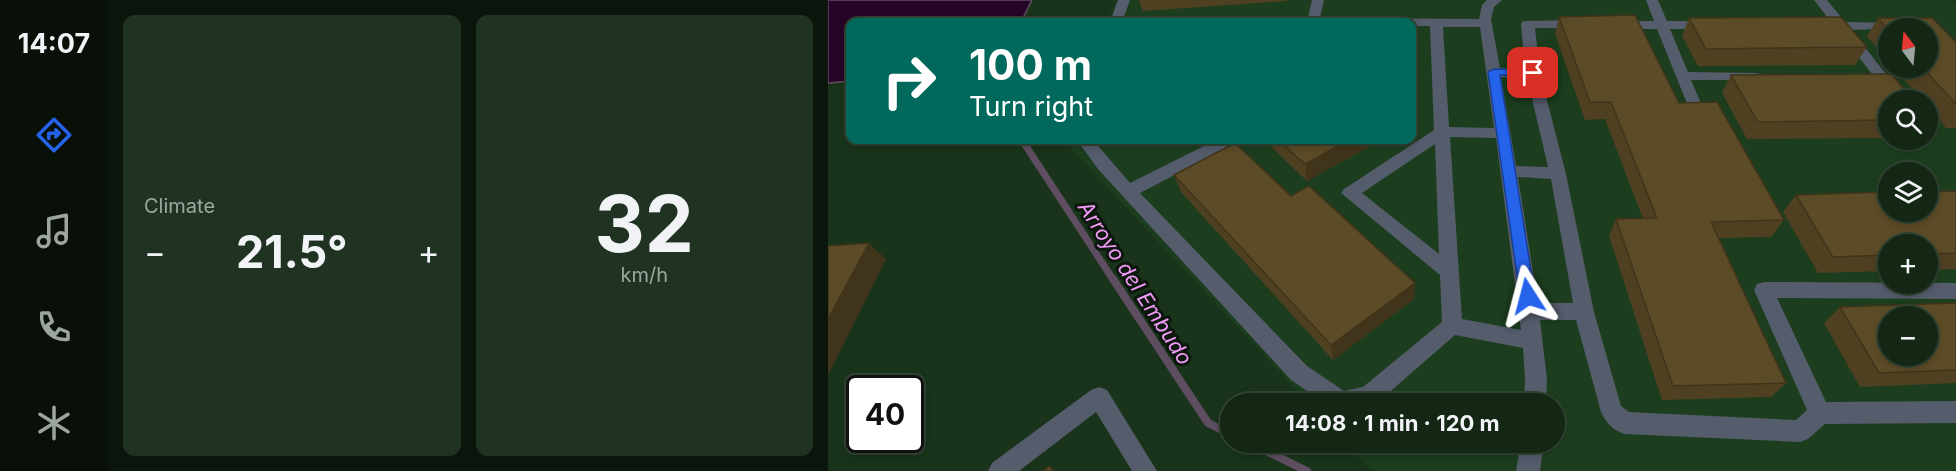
<!DOCTYPE html>
<html lang="en">
<head>
<meta charset="utf-8">
<style>
	body { margin:0; font-family:Inter,sans-serif; background:#203322; color:#f1f3f6; height:100vh; display:flex; flex-direction:column; font-size:22px; white-space:nowrap }
	* { box-sizing:border-box; margin:0 }
	p { font-size:20px; color:#9da5a0 }
	.icon { flex:none; width:33px; height:33px; fill:none; stroke:currentColor; stroke-width:2; stroke-linecap:round; stroke-linejoin:round }
	.map { position:relative; flex:1; overflow:hidden }
	.drawer { display:flex; flex-direction:column; gap:15px; padding:15px; background:#0a150b; width:720px }
	.drawer>* { flex:none }
	.hud { position:absolute; left:18px; top:18px; width:570px; height:126px; border-radius:12px; box-shadow:0 3px 9px #0003,0 0 0 2px #324434; background:#00695c; color:#fff; overflow:hidden }
	.needle { width:39px; rotate:344deg }
	.fabs { position:absolute; left:1050px; top:18px; display:grid; gap:12px }
	.fabs a { display:grid; place-items:center; width:60px; height:60px; border-radius:50%; background:#132714; box-shadow:0 3px 9px #0003,0 0 0 2px #324434; font-size:30px }
	.speed { position:absolute; left:18px; top:375px; display:flex; gap:12px; font-size:30px; font-weight:700; text-align:center }
	.speed>* { display:grid; place-content:center; width:78px; height:78px; border-radius:50%; background:#132714; box-shadow:0 3px 9px #0003,0 0 0 2px #324434; line-height:1 }
	.speed .limit { border:3px solid #111; border-radius:9px; background:#fff; color:#111 }
	.pin { position:absolute; display:grid; place-items:center; width:51px; height:51px; color:#fff; margin:-26px; border-radius:12px; box-shadow:0 3px 9px #0006 }
	.me { position:absolute; width:66px; margin:-33px; rotate:351deg; stroke-linejoin:round; filter:drop-shadow(0 0 4px #0008) }
	.turn { display:flex; align-items:center; gap:21px; height:126px; padding:0 24px; font-size:27px }
	.turn .icon { width:78px; height:78px; stroke-width:2.5 }
	.turn b { display:block; font-size:42px; line-height:51px }
	.big { font-size:45px; font-weight:700; line-height:1.1 }
	.drawer .card { flex:1; display:flex; flex-direction:column; justify-content:center; gap:9px; min-width:0; padding:0 21px; border-radius:12px; background:#203322 }
	.drawer .dial { align-items:center; gap:0 }
	.dial b { font-size:78px; line-height:1 }
	.heat { display:flex; justify-content:space-between; align-items:center; font-size:33px; direction:ltr }
	.drawer .tiles { flex:1; display:grid; gap:15px; grid-template-columns:repeat(2,1fr) }
	.trip { position:absolute; left:392px; top:393px; width:345px; height:60px; border-radius:30px; background:#132714; box-shadow:0 3px 9px #0003,0 0 0 2px #324434; font-weight:700; line-height:60px; text-align:center }
	main { display:flex; flex:1; min-height:0 }
	.tab-bar { display:flex; flex-direction:column; width:108px; justify-content:space-around; align-items:center; background:#081008; color:#9da5a0 }
	.tab-bar .icon { width:42px; height:42px }
	.tab-bar .on { color:#2563eb }
	.tab-bar b { font-size:27px; color:#f1f3f6 }
	.map>svg:first-child { display:block }
	.built { fill:#1c3e1e; fill-rule:evenodd }
	.water { fill:#250428; stroke:#5f4d61; stroke-width:1.5 }
	.lines { fill:none; stroke-linecap:round; stroke-linejoin:round }
	.stream-far1 { stroke:#5f4d61; stroke-width:7 }
	.stream { stroke:#5f4d61; stroke-width:8 }
	.minor { fill:#555c6b; fill-rule:evenodd }
	.wall { fill:#4f4022 }
	.shaded-wall { fill:#40341b }
	.building { fill:#5c4b27; stroke:#40341b; stroke-width:1.5; fill-rule:evenodd }
	.route { fill:#2563eb; stroke:#184099; stroke-width:1.5 }
	.labels { text-anchor:middle; stroke-width:6; stroke-linejoin:round; paint-order:stroke }
	.water-label { font-size:21px; font-style:italic; fill:#f49bf9; stroke:#0c180d }
</style>
</head>
<body>
<main>
<nav class="tab-bar">
<b>14:07</b>
<svg class="icon on" aria-label="directions" viewBox="0 0 24 24"><path d="M12 3l9 9-9 9-9-9zM9 14v-3h6M13 9l2 2-2 2"/></svg>
<svg class="icon" aria-label="music" viewBox="0 0 24 24"><path d="M9 18V5l10-2v13"/><circle cx="6" cy="18" r="3"/><circle cx="16" cy="16" r="3"/></svg>
<svg class="icon" aria-label="phone" viewBox="0 0 24 24"><path d="M5 4h4l2 5-3 2q2 4 5 5l2-3 5 2v4C11 20 4 13 5 4z"/></svg>
<svg class="icon" aria-label="climate" viewBox="0 0 24 24"><path d="M12 3v18M4 7l16 10M4 17L20 7"/></svg>
</nav>
<section class="drawer">
<div class="tiles">
<div class="card"><p>Climate</p>
<div class="heat"><a>−</a><b class="big">21.5°</b><a>+</a></div>
</div>
<div class="card dial"><b>32</b><p>km/h</p></div>
</div>
</section>
<div class="map">
<svg width="1128" height="471" viewBox="0 0 1128 471">
	<rect width="100%" height="100%" fill="#19341a"/>
	<path class="built" d="M289,0H1124L1128,4V471H544L518,443L726,442V404L481,403L235,140H584V22H279ZM1060,28H1100V68H1060ZM1060,100H1100V140H1060ZM1060,172H1100V212H1060ZM1060,244H1100V284H1060ZM1060,316H1100V356H1060Z"/>
	<polygon class="water" points="0,0 204,0 193,22 22,22 22,81 0,83"/>
	<g class="lines">
		<polyline class="stream-far1" points="194,140 286,281"/>
		<g class="stream">
			<polyline points="285,279 380,423 402,434"/>
			<polyline points="420,442 479,471"/>
		</g>
		<g class="minor">
			<polygon points="290,0 302,0 294,22 282,22"/>
			<polygon points="484,0 496,0 491,22 479,22"/>
			<path d="M659,0H674L666,7L663,19L672,68H697L693,24L695,21L752,20L759,24L752,28H707L712,73L738,174L766,312L793,406L801,412L968,420L979,410L926,290L929,284L936,282L1128,283V299L949,298L998,402L1128,401V423L997,424L980,439L972,442L796,434C785,430 778,423 773,412L748,320H712L719,379L718,404H696L697,379L695,348L627,335L549,403L498,404L463,380L270,169L249,140H265L302,183L388,140H408L406,144L312,193L479,366L516,391L535,387L614,322L612,275L513,193L516,189L606,130L602,26H584V22H517L523,18L651,19L654,5ZM615,27H652L666,128L621,127ZM673,77H699L720,167L688,166ZM622,137L668,138L693,330L634,319ZM607,144L611,254L534,193ZM690,177L723,179L745,303H710Z"/>
			<polygon points="818,0 830,0 839,21 881,21 888,25 881,29 842,29 860,72 927,73 932,74 934,77 932,80 863,80 875,108 867,113 862,111 829,29 789,29 782,25 789,21 826,21"/>
			<polygon points="986,0 999,0 1017,22 1075,23 1077,26 1075,28 1023,30 1079,100 1065,100 1009,30 994,29 992,26 994,23 1003,22"/>
			<polygon points="271,387 279,390 329,471 304,471 268,412 191,471 160,471 164,463 263,390"/>
			<polygon points="693,442 716,442 712,471 688,471"/>
		</g>
	</g>
	<g class="wall">
		<polygon points="311,0 459,0 459,1 315,11"/>
		<polygon points="731,17 851,103 956,220 943,237 891,238 958,383 943,397 834,400 781,236 788,219 815,219 777,119 757,120 727,34"/>
		<polygon points="861,18 1039,47 1027,65 870,66 854,36"/>
		<polygon points="1050,18 1128,42 1128,128 1118,128 1100,107 1100,100 1094,100 1066,68 1100,68 1060,28 1060,61 1039,36"/>
		<polygon points="903,75 1060,100 1060,138 919,139 894,93"/>
		<polygon points="437,140 553,140 479,181 437,141"/>
		<polygon points="346,175 463,196 586,299 505,360 353,192"/>
		<polygon points="1128,191 1128,269 1100,270 1100,244 1060,244 1060,271 990,273 955,212 968,195"/>
		<polygon points="1128,303 1128,383 1032,387 996,323 1012,307"/>
	</g>
	<g class="shaded-wall">
		<polygon points="521,140 553,140 479,181 477,164"/>
		<polygon points="41,243 58,259 0,375 0,319"/>
		<polygon points="587,283 586,299 505,360 503,345"/>
	</g>
	<g class="building">
		<polygon points="807,15 851,103 889,102 956,220 883,222 958,383 845,386 788,219 829,218 783,102 762,102 731,17"/>
		<polygon points="1013,17 1039,47 878,49 861,18"/>
		<polygon points="1050,18 1104,18 1128,42 1128,104 1095,68 1100,68 1100,28 1060,28 1060,30"/>
		<polygon points="1063,74 1086,100 1060,100 1060,120 930,122 903,75"/>
		<polygon points="450,140 521,140 477,164"/>
		<polygon points="407,143 463,196 481,186 587,283 503,345 346,175"/>
		<polygon points="1128,191 1128,253 1100,254 1100,244 1060,244 1060,255 1005,257 968,195 1060,192 1060,212 1100,212 1100,192"/>
		<polygon points="41,243 0,319 0,246"/>
		<path d="M1128,303V370L1051,373L1012,307ZM1060,316H1100V356H1060Z"/>
		<polygon points="222,466 225,471 215,471"/>
	</g>
	<polygon class="route" points="666,69 705,70 711,73 705,76 672,75 707,296 705,300 700,302 694,300 692,296 660,72"/>
	<g class="labels">
		<g class="water-label">
			<text transform="translate(307 283) rotate(57)" y="7">Arroyo del Embudo</text>
		</g>
	</g>
</svg>
<div class="fabs">
<a><svg class="needle" viewBox="-14 -14 28 28"><path d="M0-13l5 13h-10z" fill="#e53935"/><path d="M0 13l5-13h-10z" fill="#9da5a0"/></svg></a>
<a><svg class="icon" aria-label="search" viewBox="0 0 24 24"><circle cx="10" cy="10" r="6"/><path d="M15 15l6 6"/></svg></a>
<a><svg class="icon" aria-label="layers" viewBox="0 0 24 24"><path d="M12 4l9 5-9 5-9-5zM3 14l9 5 9-5"/></svg></a>
<a>+</a>
<a>−</a>
</div>
<div class="speed"><div class="limit">40</div></div>
<div class="pin" style="left:705px;top:73px;background:#d93025"><svg class="icon" aria-label="arrive" viewBox="0 0 24 24"><path d="M6 21V4h12l-3 4 3 4H6"/></svg></div>
<svg class="me" style="left:700px;top:296px" viewBox="-20 -20 40 40"><path d="M0-17L14 15 0 8-14 15z" fill="#2563eb" stroke="#fff" stroke-width="4"/></svg>
<div class="trip">14:08 · 1 min · 120 m</div>
<div class="hud">
<div class="turn"><svg class="icon" aria-label="right" viewBox="0 0 24 24"><path d="M7 20v-9h11M14 6l5 5-5 5"/></svg><div><b>100 m</b>Turn right</div></div>
</div>
</div>
</main>
</body>
</html>
